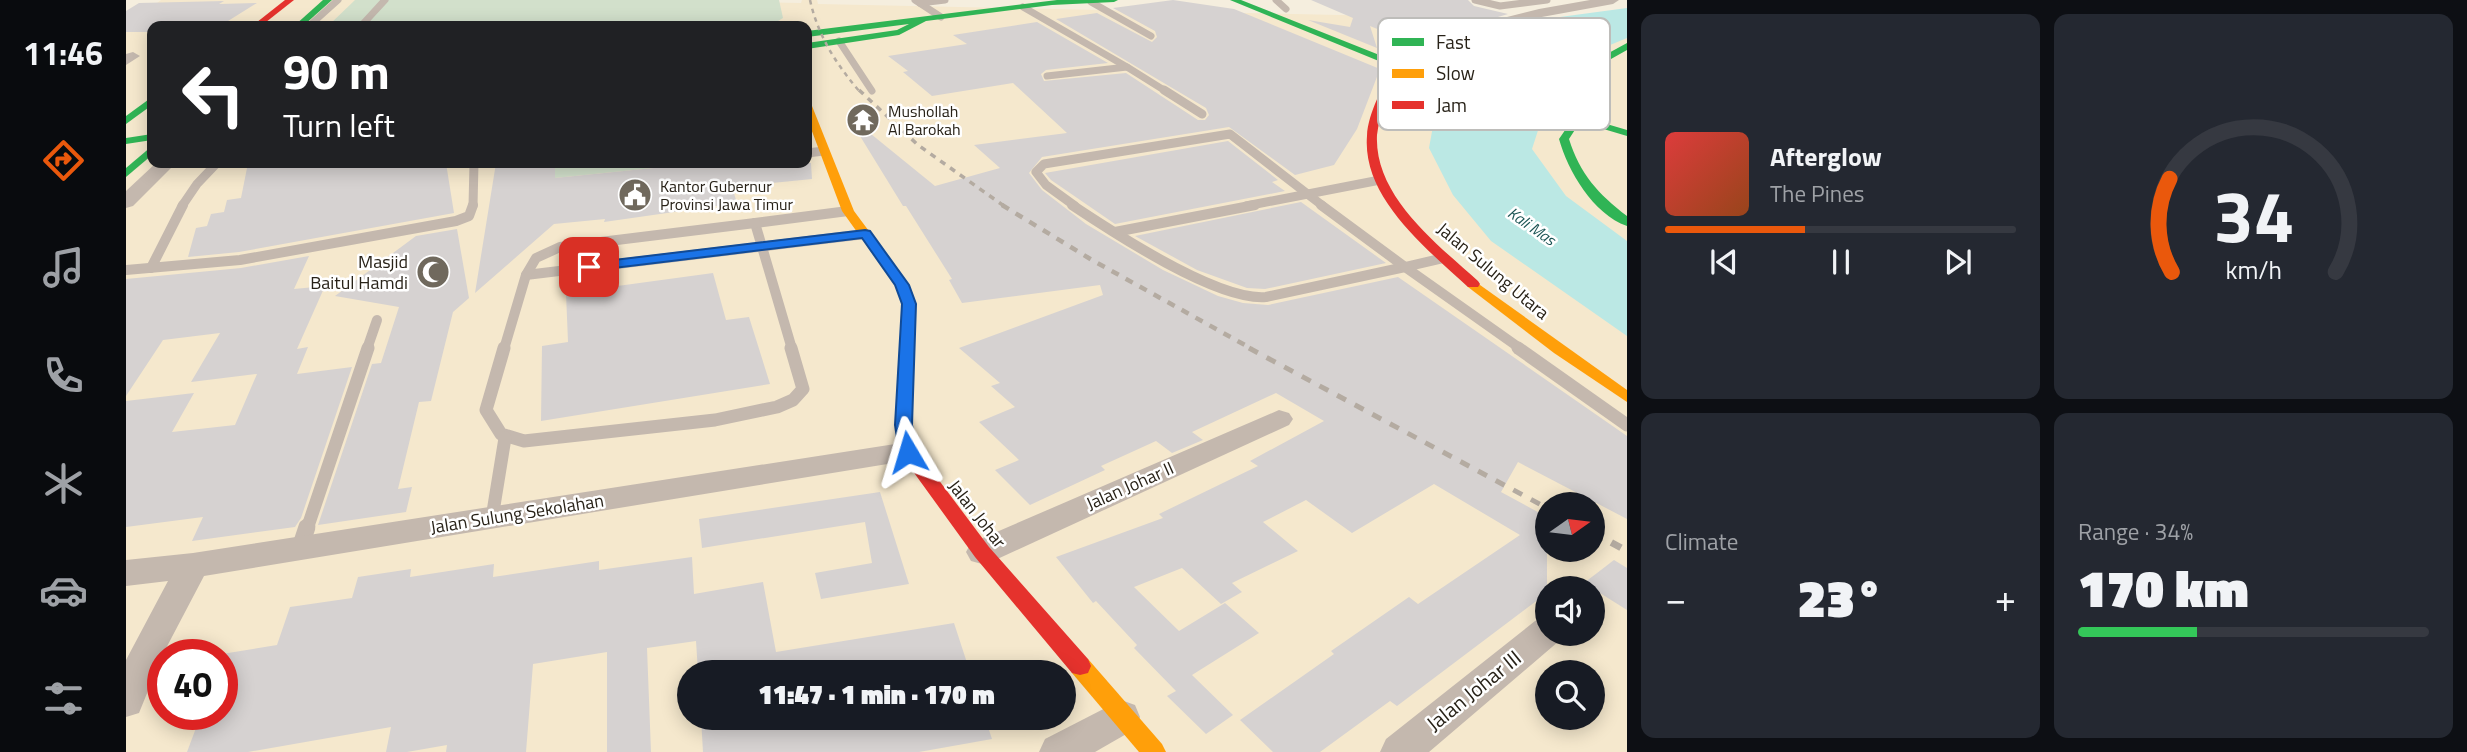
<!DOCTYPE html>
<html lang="en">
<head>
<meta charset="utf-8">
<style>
	body { margin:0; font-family:"Titillium Web",sans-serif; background:#242831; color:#f1f3f6; height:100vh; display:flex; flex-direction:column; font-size:26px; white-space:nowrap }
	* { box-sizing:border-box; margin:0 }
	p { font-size:23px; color:#9ea1a6 }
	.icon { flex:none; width:38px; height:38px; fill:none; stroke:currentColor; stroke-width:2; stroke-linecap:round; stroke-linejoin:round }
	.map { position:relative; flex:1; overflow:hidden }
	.drawer { display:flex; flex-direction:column; gap:14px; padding:14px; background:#0d0f14; width:840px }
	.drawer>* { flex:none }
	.top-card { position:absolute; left:21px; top:21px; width:665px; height:147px; border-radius:14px; box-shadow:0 4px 18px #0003; background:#202124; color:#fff; overflow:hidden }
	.needle { width:46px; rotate:76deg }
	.controls { position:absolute; left:1409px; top:492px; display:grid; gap:14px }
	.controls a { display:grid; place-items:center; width:70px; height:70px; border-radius:50%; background:#171b24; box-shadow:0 4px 18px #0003; font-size:35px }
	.speed { position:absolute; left:21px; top:639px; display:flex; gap:14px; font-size:35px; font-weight:700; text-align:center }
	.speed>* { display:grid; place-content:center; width:91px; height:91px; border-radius:50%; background:#171b24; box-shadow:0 4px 18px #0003; line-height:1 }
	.speed .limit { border:10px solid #d22; background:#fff; color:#111 }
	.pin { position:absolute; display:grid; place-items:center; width:60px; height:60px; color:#fff; margin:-30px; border-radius:14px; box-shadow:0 4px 10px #0006 }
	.me { position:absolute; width:77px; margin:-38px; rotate:353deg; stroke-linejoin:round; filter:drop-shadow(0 0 5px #0008) }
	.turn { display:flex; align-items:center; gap:24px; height:147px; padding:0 21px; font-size:32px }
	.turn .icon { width:91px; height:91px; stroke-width:2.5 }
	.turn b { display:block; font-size:49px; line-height:60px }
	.big { font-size:52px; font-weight:800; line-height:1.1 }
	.drawer .card { flex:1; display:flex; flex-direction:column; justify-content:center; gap:10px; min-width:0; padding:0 24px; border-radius:14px; background:#242831 }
	.drawer .dial { align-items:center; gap:0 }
	.dial svg { height:182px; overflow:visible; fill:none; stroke:#363941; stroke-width:7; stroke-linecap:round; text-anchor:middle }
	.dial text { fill:#f1f3f6; stroke:none }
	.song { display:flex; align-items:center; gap:21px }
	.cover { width:84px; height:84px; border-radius:10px; background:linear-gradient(135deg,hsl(0 70% 55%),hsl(20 70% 35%)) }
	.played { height:7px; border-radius:4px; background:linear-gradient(90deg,#ea580c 40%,#363941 40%) }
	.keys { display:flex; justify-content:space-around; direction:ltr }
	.heat { display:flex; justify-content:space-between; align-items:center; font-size:38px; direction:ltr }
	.charge { height:10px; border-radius:5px; background:linear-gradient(90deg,#34c759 34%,#363941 0) }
	.drawer .tiles { flex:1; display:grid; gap:14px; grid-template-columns:repeat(2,1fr) }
	.trip { position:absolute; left:551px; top:660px; width:399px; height:70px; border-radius:35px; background:#171b24; box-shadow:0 4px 18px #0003; font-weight:800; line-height:70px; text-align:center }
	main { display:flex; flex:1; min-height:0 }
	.dock { display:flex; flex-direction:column; width:126px; justify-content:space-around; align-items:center; background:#090b0e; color:#9ea1a6 }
	.dock .icon { width:49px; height:49px }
	.dock .selected { color:#ea580c }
	.dock b { font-size:32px; color:#f1f3f6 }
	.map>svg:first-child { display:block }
	.built { fill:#f5e8cd; fill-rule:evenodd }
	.green { fill:#d2e0cb }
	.water { fill:#bbe8e4 }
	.building { fill:#d6d2d1 }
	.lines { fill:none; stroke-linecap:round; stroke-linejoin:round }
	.lane-far4 { stroke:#c4b8ae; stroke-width:7 }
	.lane-far3 { stroke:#c4b8ae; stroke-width:9 }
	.lane-far2 { stroke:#c4b8ae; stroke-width:10 }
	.lane-far1 { stroke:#c4b8ae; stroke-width:13 }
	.lane { stroke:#c4b8ae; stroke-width:17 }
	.street { fill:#c4b8ae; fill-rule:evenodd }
	.fast { fill:#30b455; fill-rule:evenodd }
	.slow { fill:#ff9f0a; fill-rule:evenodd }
	.jam { fill:#e5322d; fill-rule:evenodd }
	.rail-far4 { stroke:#b4aba1; stroke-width:2.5; stroke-dasharray:4.5 4.5; stroke-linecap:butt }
	.rail-far3 { stroke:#b4aba1; stroke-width:3.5; stroke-dasharray:6 6; stroke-linecap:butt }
	.rail-far2 { stroke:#b4aba1; stroke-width:4.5; stroke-dasharray:8 8; stroke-linecap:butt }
	.rail-far1 { stroke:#b4aba1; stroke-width:5; stroke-dasharray:10 10; stroke-linecap:butt }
	.rail { stroke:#b4aba1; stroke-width:7; stroke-dasharray:11 11; stroke-linecap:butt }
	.route { fill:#1a73e8; stroke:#114b97; stroke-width:2 }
	.labels { text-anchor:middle; stroke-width:5; stroke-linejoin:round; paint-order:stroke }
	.far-poi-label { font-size:16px; fill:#282218; stroke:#fff; text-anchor:start }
	.far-water-label { font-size:16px; font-style:italic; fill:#1a5454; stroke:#fff }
	.poi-label { font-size:18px; fill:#282218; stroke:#fff; text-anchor:end }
	.street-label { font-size:18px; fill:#282218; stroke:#fff }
	.near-street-label { font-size:21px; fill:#282218; stroke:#fff }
	.key { fill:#fff; stroke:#bebdba; stroke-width:2 }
	.key-label { font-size:19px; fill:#282218 }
</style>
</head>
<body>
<main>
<nav class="dock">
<b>11:46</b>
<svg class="icon selected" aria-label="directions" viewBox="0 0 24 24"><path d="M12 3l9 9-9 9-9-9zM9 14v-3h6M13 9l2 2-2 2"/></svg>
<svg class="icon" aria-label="music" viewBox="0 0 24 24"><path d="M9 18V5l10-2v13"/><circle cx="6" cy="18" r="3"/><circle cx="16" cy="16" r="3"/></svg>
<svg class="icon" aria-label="phone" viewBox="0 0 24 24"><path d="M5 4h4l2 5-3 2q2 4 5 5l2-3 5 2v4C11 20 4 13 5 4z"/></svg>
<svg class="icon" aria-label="climate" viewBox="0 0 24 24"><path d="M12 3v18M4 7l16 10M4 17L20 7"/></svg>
<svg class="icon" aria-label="car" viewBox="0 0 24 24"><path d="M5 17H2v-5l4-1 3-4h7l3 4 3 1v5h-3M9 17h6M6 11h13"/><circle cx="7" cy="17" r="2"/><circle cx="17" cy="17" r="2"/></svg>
<svg class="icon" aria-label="filters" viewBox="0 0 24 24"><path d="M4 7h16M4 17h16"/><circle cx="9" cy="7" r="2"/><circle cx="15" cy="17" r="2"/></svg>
</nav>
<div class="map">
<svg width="1501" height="752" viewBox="0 0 1501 752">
	<rect width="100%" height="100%" fill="#f5eede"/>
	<path class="built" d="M35,0H528L675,3L676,0H691L692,4L1501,21V752H0V27ZM26,26H681V163H26ZM1421,504H1466V550H1421ZM1421,588H1466V634H1421ZM37,654H96V714H37ZM564,672H938V718H564ZM1421,672H1466V718H1421Z"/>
	<g class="green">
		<polygon points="229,0 653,0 657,18 644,26 202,26"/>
		<polygon points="429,163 576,163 429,178"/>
	</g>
	<polygon class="water" points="1501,8 1501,38 1448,60 1423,75 1417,115 1406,149 1440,196 1501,241 1501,336 1365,241 1327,195 1303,148 1309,115 1328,64 1361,40 1377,32 1434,17"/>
	<g class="building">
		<polygon points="1047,0 1108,9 1254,69 1231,129 1208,165 1169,175 1103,127 916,157 903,173 916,190 960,224 1037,270 1092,296 1117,303 1142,305 1272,277 1501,436 1501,519 1392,462 1375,492 1421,517 1421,593 1271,706 1264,701 1194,752 1147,752 1114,720 1208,654 1205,651 1283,597 1292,604 1394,535 1308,484 1226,533 1180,500 1137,522 1172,551 1106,583 1116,592 1095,604 1056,568 1008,587 1053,631 1099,603 1133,633 1066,675 1107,715 1080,734 1041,696 1050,691 1008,648 1011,645 970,601 967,603 930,557 1037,518 1033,514 1132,466 1124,461 1198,421 1150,393 1066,432 1077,440 1046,453 1030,441 975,466 979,470 904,505 869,470 893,460 853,422 889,407 865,386 874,383 833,348 977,295 974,285 836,303 823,280 826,279 780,206 777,206 726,123 729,121 809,186 874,168 848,145 941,133 887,83 806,96 777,72 782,71 762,56 841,44 827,35 911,22 982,63 920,70 915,74 918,81 1000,73 1072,120 1079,120 1083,115 1080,108 930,19 971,13 1026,42 1031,37 1029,31 987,8"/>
		<polygon points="1185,0 1342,0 1348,6 1382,14 1338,27 1300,49 1244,26 1251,48 1182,20 1224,27 1227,18"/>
		<polygon points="98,1 93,4 131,3 94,26 26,26 26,32 0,32 0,11 13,3"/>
		<polygon points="1102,141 1152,180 1146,182 1159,191 989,224 925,180 919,173"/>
		<polygon points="122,163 320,163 328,213 113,252 62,257 70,228 81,226 85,214 98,212 101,200 115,198"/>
		<polygon points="370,163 429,163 429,178 576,163 685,163 686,179 606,187 611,203 478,222 479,219 428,224 349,293"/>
		<polygon points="1175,202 1260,263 1139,289 1121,288 1071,270 1009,236"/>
		<polygon points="331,229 343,298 327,312 305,401 293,402 272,489 286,487 280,512 192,525 246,364 255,363 273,307 209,296 290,236"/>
		<polygon points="183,256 168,289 199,286 171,349 182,347 171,374 226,367 175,518 169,527 66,541 77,517 0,527 0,401 68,393 46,432 109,425 131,374 65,382 94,333 37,340 0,396 0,279 115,268"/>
		<polygon points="587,273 600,320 623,317 644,384 415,421 416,346 442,342 440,293"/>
		<polygon points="754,492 783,584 695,599 689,573 746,563 739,522 576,548 573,519"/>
		<polygon points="566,557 568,594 637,582 650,652 828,623 844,672 572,672 570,641 521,648 525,752 481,752 481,652 407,664 400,752 320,752 321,745 281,752 260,752 265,727 122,752 61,752 73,720 96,716 96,654 151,645 164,607 226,598 232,577 285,569 284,577 368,564 367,577 473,561 473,570"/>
		<polygon points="1488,560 1501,568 1501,610 1458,583"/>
		<polygon points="575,718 859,718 866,739 793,752 577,752"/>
	</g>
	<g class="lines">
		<g class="lane-far4">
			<polyline points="789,0 815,17"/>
			<polyline points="1150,0 1160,9"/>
			<polyline points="1349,0 1374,6 1421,0"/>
			<polyline points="965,2 1025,36"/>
			<polyline points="794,3 819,0"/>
			<polyline points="897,7 1001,67"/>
			<polyline points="183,26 212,0"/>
			<polyline points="235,26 259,0"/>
			<polyline points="713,41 746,91"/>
			<polyline points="921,76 1001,67 1041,92"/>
		</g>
		<g class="lane-far3">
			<polyline points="1038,90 1076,114"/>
			<polyline points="681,153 698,151"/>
			<polyline points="56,206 71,184 91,163"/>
			<polyline points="347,206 348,163"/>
			<polyline points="949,206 920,185 910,172 918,164 1104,134 1197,206"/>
			<polyline points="1120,206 1254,180"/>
		</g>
		<g class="lane-far2">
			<path d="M946,205C988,233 1091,301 1140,297L1279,267"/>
			<polyline points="1195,205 1279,267"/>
			<polyline points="629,223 666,349"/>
			<polyline points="629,223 722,211"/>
			<polyline points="989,232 1129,205"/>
			<polyline points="1279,267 1395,349"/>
			<polyline points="1279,267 1318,258"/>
			<polyline points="25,268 57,205"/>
			<polyline points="0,270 114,260 330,221 343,216 347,205"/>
			<polyline points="400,275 739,234"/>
			<polyline points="241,349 251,320"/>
			<polyline points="378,349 400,275 410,258 434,247 629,223"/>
		</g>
		<g class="lane-far1">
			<polyline points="378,348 360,410 375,434 398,441 589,420 651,407 667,400 677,389 665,348"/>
			<polyline points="1392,348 1501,425"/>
			<polyline points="366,518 379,438"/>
			<polyline points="181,529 242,348"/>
		</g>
		<polyline class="lane" points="174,548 181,527"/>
		<g class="street">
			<polygon points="1464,0 1493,0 1487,4 1389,22 1365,31 1316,55 1291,63 1284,59 1365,21 1413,9"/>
			<polygon points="7,52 14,56 0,65 0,54"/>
			<polygon points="30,163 50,163 7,206 0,208 0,191"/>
			<polygon points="1153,410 1163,413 1167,419 1163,425 867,561 856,564 845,561 840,552 845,543"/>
			<polygon points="782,442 792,445 796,452 792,459 78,576 37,654 13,713 0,717 0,660 42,581 0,586 0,560 67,553"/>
			<polygon points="1421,617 1421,634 1437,634 1433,641 1303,752 1254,752 1260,739 1409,621"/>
			<polygon points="995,700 1009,705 1014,717 1009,729 969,752 913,752 919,739"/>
		</g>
		<g class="fast">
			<polygon points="197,0 206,0 177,26 168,26"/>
			<polygon points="931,0 992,0 988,2 926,5 800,21 773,35 681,49 681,43 771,30 783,24 681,37 681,31"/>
			<path d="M1104,0H1115L1271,62L1501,130V136L1454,122L1443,139C1454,174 1472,194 1501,216V226C1467,214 1442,171 1433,139L1446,120L1265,66Z"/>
			<polygon points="1501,43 1501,50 1485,59 1458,106 1450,106 1449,104 1479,55"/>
			<polygon points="26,97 26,105 0,124 0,116"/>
			<polygon points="26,134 26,140 0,144 0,138"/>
			<polygon points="26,146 26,155 0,177 0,168"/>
		</g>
		<g class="slow">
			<polygon points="681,103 686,106 728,211 783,285 790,304 788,366 785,369 780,371 772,366 776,304 769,285 716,211 681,118"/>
			<polygon points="1347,280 1501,390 1501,402 1428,353 1342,287 1340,284"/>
			<polygon points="954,657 962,659 1036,744 1040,752 1013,752 946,673 943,666 946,659"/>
		</g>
		<g class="jam">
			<polygon points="159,0 168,0 135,26 126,26"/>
			<path d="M1268,61L1273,64L1271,73C1265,93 1253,114 1251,135C1248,196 1311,244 1352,281L1354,284L1352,287H1342C1301,249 1236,198 1241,136C1242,111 1259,88 1263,64Z"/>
			<polygon points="780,361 788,366 786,425 791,451 863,547 962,659 965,666 962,673 954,675 946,673 849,557 773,452 770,425 772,366"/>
		</g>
		<path class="rail-far4" d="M684,0C692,36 710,64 734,92"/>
		<polyline class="rail-far3" points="733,90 792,145 878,206"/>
		<polyline class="rail-far2" points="876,205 966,260 1126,349"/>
		<polyline class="rail-far1" points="1123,348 1421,508"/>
		<polyline class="rail" points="1466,532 1501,551"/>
	</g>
	<polygon class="route" points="739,230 744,231 783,285 790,304 786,425 791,452 782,458 773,452 769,425 776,304 769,285 736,238 463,271 457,267 463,263"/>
	<defs>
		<symbol id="temple-disc" viewBox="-11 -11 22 22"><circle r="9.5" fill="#70695d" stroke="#fff"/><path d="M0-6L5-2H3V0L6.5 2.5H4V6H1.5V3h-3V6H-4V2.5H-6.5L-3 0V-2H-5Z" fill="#fff"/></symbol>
		<symbol id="civic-disc" viewBox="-11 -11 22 22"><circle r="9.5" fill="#70695d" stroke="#fff"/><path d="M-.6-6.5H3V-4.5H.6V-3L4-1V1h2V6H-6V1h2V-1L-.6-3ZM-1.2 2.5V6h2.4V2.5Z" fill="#fff"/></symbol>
		<symbol id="mosque-disc" viewBox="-11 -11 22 22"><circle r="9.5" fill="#70695d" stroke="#fff"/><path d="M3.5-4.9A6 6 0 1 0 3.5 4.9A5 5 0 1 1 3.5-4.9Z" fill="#fff"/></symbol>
	</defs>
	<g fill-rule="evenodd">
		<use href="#temple-disc" x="718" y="101" width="38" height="38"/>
		<use href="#civic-disc" x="490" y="176" width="38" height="38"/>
		<use href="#mosque-disc" x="288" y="253" width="38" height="38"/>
	</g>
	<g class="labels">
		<g class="far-poi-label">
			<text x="762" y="117">Mushollah<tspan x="762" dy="18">Al Barokah</tspan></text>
			<text x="534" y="192">Kantor Gubernur<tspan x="534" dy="18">Provinsi Jawa Timur</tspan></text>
		</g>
		<g class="far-water-label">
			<text transform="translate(1406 226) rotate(35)" y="6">Kali Mas</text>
		</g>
		<g class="poi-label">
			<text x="282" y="268">Masjid<tspan x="282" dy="21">Baitul Hamdi</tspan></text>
		</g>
		<g class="street-label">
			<text transform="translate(1367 271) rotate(40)" y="6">Jalan Sulung Utara</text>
			<text transform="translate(1004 486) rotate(-24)" y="6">Jalan Johar II</text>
			<text transform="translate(391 514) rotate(-9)" y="6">Jalan Sulung Sekolahan</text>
			<text transform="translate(851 514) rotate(52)" y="6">Jalan Johar</text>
		</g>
		<g class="near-street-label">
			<text transform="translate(1348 691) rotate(-39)" y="7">Jalan Johar III</text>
		</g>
	</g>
	<rect x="1252" y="18" width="232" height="112" rx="10" class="key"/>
	<rect x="1266" y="38" width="32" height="8" fill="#30b455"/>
	<rect x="1266" y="69" width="32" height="9" fill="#ff9f0a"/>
	<rect x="1266" y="101" width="32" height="8" fill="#e5322d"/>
	<g class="key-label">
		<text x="1310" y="49">Fast</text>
		<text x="1310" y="80">Slow</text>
		<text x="1310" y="112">Jam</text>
	</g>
</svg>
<div class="controls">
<a><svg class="needle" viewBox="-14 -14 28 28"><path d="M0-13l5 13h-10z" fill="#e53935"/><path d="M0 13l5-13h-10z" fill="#9ea1a6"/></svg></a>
<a><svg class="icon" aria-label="sound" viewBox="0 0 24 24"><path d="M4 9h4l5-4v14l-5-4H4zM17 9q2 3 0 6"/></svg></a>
<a><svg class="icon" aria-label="search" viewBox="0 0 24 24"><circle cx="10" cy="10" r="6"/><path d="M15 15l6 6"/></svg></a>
</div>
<div class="speed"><div class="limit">40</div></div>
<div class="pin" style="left:463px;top:267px;background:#d93025"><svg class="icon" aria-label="arrive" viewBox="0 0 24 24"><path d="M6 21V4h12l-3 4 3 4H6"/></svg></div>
<svg class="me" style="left:782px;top:452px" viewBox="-20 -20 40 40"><path d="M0-17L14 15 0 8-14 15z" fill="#1a73e8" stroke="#fff" stroke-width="4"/></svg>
<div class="trip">11:47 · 1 min · 170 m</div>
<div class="top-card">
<div class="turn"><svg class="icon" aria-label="left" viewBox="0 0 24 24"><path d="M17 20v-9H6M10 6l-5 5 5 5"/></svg><div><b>90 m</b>Turn left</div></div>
</div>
</div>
<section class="drawer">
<div class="tiles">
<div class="card">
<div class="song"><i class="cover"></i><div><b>Afterglow</b><p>The Pines</p></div></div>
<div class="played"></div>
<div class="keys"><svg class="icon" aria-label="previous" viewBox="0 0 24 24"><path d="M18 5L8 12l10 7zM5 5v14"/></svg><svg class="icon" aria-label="pause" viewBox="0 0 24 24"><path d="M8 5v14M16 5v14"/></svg><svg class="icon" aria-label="next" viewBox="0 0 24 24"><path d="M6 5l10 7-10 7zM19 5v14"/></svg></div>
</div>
<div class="card dial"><svg viewBox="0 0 100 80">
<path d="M14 69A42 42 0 1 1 86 69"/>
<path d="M14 69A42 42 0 0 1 13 28" stroke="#ea580c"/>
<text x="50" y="56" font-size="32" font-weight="700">34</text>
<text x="50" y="72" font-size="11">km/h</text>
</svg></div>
<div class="card"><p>Climate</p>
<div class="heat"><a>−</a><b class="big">23°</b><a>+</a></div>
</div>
<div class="card"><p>Range · 34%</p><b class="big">170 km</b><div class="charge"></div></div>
</div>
</section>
</main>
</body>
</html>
